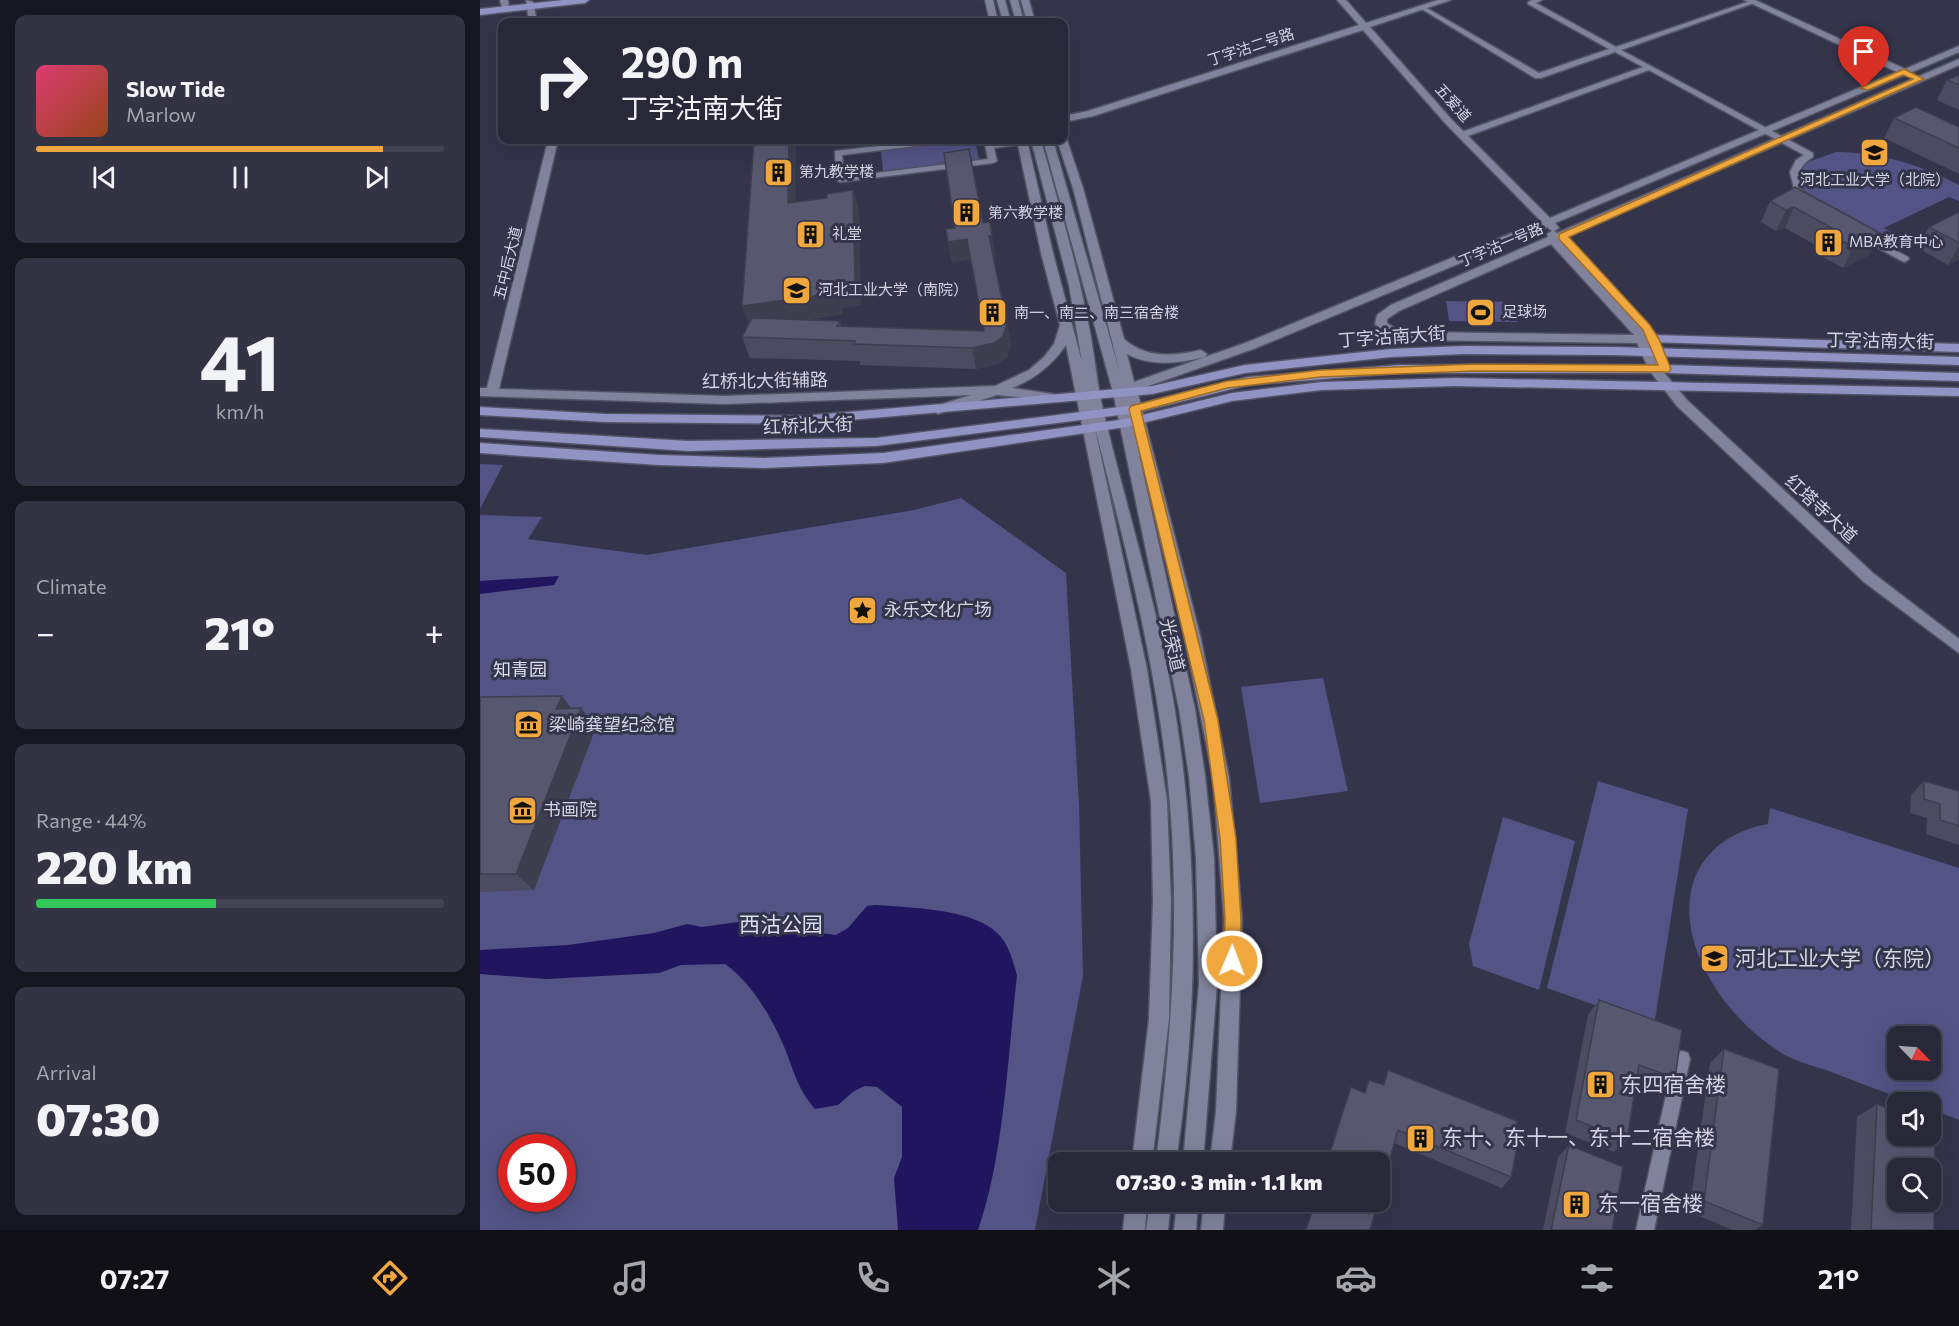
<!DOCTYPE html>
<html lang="en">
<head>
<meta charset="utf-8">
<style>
	body { margin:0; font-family:Commissioner,"Noto Sans SC",sans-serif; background:#333443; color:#f1f3f6; height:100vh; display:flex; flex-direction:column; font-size:22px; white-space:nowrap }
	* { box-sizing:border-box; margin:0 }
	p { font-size:20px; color:#a4a6ae }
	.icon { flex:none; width:33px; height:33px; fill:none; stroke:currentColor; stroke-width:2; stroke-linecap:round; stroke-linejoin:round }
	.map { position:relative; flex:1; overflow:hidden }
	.drawer { display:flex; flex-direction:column; gap:15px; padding:15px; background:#15161f; width:480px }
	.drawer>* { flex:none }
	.guide { position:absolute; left:18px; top:18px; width:570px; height:126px; border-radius:12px; box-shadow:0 6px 24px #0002,0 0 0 2px #434453; background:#272838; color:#f1f3f6; overflow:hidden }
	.needle { width:39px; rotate:115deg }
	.buttons { position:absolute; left:1407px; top:1026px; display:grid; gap:12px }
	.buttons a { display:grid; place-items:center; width:54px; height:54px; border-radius:12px; background:#272838; box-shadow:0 6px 24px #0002,0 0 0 2px #434453; font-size:30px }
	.speed { position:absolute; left:18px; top:1134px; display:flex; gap:12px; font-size:30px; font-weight:700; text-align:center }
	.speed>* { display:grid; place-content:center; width:78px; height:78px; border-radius:50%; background:#272838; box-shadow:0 6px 24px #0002,0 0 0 2px #434453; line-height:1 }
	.speed .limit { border:9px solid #d22; background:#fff; color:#111 }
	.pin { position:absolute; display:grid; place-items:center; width:51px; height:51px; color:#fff; margin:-62px -26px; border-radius:50% 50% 50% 0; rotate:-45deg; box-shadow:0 0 6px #0007 }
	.pin .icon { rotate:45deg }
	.me { position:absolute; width:66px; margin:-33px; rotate:1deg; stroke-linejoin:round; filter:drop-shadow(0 0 4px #0008) }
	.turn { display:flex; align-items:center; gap:21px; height:126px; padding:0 24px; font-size:27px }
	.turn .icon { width:78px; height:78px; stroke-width:2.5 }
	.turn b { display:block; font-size:42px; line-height:51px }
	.big { font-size:45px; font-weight:800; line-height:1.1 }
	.drawer .tile { flex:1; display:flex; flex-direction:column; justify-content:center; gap:9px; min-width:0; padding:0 21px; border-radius:12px; background:#333443 }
	.drawer .dial { align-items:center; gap:0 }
	.dial b { font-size:78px; line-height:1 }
	.song { display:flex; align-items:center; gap:18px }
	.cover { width:72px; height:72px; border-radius:9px; background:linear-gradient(135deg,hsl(340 70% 55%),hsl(20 70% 35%)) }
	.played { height:6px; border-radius:3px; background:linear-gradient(90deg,#efa73e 85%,#434453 85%) }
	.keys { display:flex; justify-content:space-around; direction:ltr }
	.heat { display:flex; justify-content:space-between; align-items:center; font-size:33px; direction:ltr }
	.charge { height:9px; border-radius:4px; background:linear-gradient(90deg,#34c759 44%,#434453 0) }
	.trip { position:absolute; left:568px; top:1152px; width:342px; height:60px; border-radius:12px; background:#272838; box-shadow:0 6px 24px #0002,0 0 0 2px #434453; font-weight:800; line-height:60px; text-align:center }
	.menu { display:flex; height:96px; justify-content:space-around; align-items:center; background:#101016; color:#a4a6ae }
	.menu .icon { width:42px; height:42px }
	.menu .active { color:#efa73e }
	.menu b { font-size:27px; color:#f1f3f6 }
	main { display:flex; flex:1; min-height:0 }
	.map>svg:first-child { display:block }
	.green { fill:#535386; fill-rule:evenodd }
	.water { fill:#221560 }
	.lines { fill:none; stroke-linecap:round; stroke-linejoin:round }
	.street-casing { stroke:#535366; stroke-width:3 }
	.secondary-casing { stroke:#535366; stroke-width:3 }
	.primary-casing { stroke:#535366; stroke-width:3 }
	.street { fill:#81839c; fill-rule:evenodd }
	.secondary { fill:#81839c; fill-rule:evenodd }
	.primary { fill:#9193c4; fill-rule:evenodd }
	.wall { fill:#4b4c60 }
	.shaded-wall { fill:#3d3e4e }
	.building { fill:#575870; stroke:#3d3e4e; stroke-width:1.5; fill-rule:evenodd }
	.route { fill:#efa73e; stroke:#9b6d28; stroke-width:1.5 }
	.labels { text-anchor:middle; stroke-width:6; stroke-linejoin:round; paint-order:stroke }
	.far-street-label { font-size:15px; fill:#d3d4e2; stroke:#34354b }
	.far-poi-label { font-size:15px; fill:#d3d4e2; stroke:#34354b; text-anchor:start }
	.street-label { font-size:18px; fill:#d3d4e2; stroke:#34354b }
	.poi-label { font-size:18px; fill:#d3d4e2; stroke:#34354b; text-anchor:start }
	.park-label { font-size:18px; fill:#dcdef4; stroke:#34354b }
	.near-park-label { font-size:21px; fill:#dcdef4; stroke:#34354b }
	.near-poi-label { font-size:21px; fill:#d3d4e2; stroke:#34354b; text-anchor:start }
</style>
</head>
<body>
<main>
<section class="drawer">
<div class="tile">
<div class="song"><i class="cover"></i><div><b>Slow Tide</b><p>Marlow</p></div></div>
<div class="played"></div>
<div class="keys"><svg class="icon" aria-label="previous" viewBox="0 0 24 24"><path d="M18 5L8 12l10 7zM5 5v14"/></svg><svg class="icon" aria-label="pause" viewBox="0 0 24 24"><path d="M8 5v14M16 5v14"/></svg><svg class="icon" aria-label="next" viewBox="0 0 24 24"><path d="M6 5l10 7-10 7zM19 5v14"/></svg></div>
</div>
<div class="tile dial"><b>41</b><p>km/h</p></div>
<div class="tile"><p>Climate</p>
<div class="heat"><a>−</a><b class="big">21°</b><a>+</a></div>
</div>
<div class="tile"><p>Range · 44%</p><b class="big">220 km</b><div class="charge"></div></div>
<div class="tile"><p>Arrival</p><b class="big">07:30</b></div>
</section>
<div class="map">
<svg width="1479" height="1230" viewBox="0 0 1479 1230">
	<rect width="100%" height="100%" fill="#34354b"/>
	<g class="green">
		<polygon points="485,140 495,140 499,159 403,171 401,150"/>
		<path d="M1356,152C1401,153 1439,164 1479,185V201L1469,197L1404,228L1432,243L1415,249L1336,205C1323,191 1318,181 1325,163Z"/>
		<polygon points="966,301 1033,302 1037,322 969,321"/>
		<polygon points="0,464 23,465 0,509"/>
		<path d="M481,498L586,573L599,805L603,976L555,1230H0V515L62,517L48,539L167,555L434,510ZM32,1148H82V1198H32Z"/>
		<polygon points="843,678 868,791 780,803 761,687"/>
		<polygon points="1118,781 1208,809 1174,1026 1067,988"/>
		<path d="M1290,808L1479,868V1120L1451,1109L1450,1102H1432C1403,1092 1375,1081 1346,1070C1333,1066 1319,1062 1307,1056C1252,1026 1194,948 1213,883C1224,849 1254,830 1288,824ZM1450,1036V1070H1418V1036Z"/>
		<polygon points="1023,817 1095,841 1059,990 993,966 989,944"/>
	</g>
	<g class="water">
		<polygon points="79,576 74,585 0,594 0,581"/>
		<path d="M396,905C430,908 498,908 521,937C530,948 533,962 537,975C528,1054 524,1156 498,1230H418L414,1178L422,1157V1107L397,1087L385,1086L374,1091L358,1105L335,1109C319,1091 314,1073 306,1051C293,1020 273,984 245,964L201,965L179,973L66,979L0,974V950L88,945L174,933L207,924L222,927L258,922L283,930H316L356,935L368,928L387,906Z"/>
	</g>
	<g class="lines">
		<defs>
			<g id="street">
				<path d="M1052,0H1062L1056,3L1136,47L1270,1H1274V3L1141,50L1333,153V157C1313,169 1317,184 1330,201L1329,203H1323L1315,193L1310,172L1316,160L1324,155L1169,70L985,137H979V133L1163,67L1135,52L1061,78H1055L940,8L945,7L1059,73L1129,49L1048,4V2Z"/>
				<polygon points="452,140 472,140 468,142 362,155 364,177 508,159 504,140 512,140 513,143 543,140 547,142 543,144 514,148 517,161 513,163 360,182 356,180 355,151"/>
				<polygon points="1381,232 1428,257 1429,259 1425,262 1422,261 1378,237 1377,235"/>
				<polygon points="1202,1051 1208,1053 1210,1059 1174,1230 1156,1230 1194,1059 1196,1053"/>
			</g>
			<g id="secondary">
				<polygon points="20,0 28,0 29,11 23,11"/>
				<polygon points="46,0 53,2 57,22 49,22"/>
				<polygon points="505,0 513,0 518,22 510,22"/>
				<polygon points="517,0 525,0 531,22 523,22"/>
				<polygon points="530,0 538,0 544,22 536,22"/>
				<polygon points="541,0 549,0 555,22 547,22"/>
				<path d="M857,0H866L886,23L958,0H971L890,27L972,120L1070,218L1417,72L1264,0H1275L1425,69L1479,46V52L1432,72V76L1424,75L1075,223L1079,228L1074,231L1077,233L1479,59V65L1080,240L1161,326L1166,335L1178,336V342L1169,343L1181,369L1207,400L1394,574L1479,639V653L1384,582L1197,406L1169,370L1157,343L933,340L908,335L895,324L897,315L911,305L1068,237L1067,234L1072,231L1067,227L776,348L657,390L720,635L749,777L762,919L756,1111L750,1162H730L736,1111L744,919L733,777L704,635L652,422L715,709L725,776L734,858L737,984L723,1162H703L719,984L716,858L709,776L699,709L633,392L563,140H573L640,373L593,188L577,140H584V137L587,140L603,188L644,339C666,359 694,356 721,350L727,354L725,357C700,363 671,367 647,354L654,382L768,342L1061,221L966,124L883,30L613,116L584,122V116L608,111L879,25ZM1071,244L1154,335L933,332L916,329L907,323V319L919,311Z"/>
				<path d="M68,140H78L19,389L245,396L515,386L549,370L564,357L574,344L580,325L561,253L537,140H547L573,253L602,362L589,285L551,140H561C577,199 595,257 607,317C614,348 616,379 623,410C646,506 676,601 693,699C719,852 719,1010 696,1162H676C693,1027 702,891 685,756C671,643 642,534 614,424L667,669L687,801L691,901L689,1019L672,1162H652L669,1019L673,901L671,801L651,669L586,345C572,365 555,379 532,388L573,394V400L517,395L458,414L452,410L453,407L491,395L245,404L0,396V388H7Z"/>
				<polygon points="646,1202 667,1202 665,1230 643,1230"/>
				<polygon points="670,1202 691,1202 688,1230 666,1230"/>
				<polygon points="697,1202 718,1202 716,1230 694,1230"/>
				<polygon points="724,1202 745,1202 743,1230 721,1230"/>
			</g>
			<g id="primary">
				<polygon points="83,0 109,0 105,3 0,15 0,9"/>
				<polygon points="1174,335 1479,344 1479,352 1170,342 1170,336"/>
				<polygon points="984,346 1132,347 1479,357 1479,365 1132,355 984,354 911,357 765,373 672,394 322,424 125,422 0,415 0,407 125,414 322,416 672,386 765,365 911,349"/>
				<polygon points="919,365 1185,365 1479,373 1479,381 1185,373 919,373 768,385 655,413 396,446 209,451 0,437 0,429 209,441 396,438 655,405 768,377"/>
				<polygon points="975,378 1479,388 1479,396 975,386 842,390 752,401 646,427 403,463 284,468 179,465 0,453 0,443 179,455 284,458 403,453 646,419 752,393 842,382"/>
			</g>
		</defs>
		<use href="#street" class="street-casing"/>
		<use href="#secondary" class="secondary-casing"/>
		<use href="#primary" class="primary-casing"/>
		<use href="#street" class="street"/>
		<use href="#secondary" class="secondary"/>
		<use href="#primary" class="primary"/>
	</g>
	<g class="wall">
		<polygon points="1479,75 1479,110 1457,100 1467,80"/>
		<polygon points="1414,118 1479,127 1479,174 1404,138"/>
		<polygon points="1315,187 1400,233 1389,255 1363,268 1343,257 1346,251 1305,228 1296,231 1281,222 1290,201"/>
		<polygon points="373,190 379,212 381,305 363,308 363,314 323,320 360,321 361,326 504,331 491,259 472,262 468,242 503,223 516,256 513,256 531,344 527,357 518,364 496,369 380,365 380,361 270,358 262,337 269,323 315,202 347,198"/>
		<polygon points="1479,212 1479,259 1468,265 1438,248 1449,227"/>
		<polygon points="0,697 91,709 116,727 54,890 0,892"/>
		<polygon points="1444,781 1479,791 1479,845 1446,834 1447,818 1430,813 1431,795"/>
		<polygon points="1119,1000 1195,1078 1182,1092 1156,1082 1147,1140 1134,1152 1085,1133 1108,1015"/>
		<polygon points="1244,1049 1283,1225 1275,1230 1253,1230 1209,1212 1230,1063"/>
		<polygon points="908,1070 1034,1137 1031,1177 1022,1188 914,1143 885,1093 903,1085"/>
		<polygon points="1397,1104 1454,1230 1371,1230 1377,1117"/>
		<polygon points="1089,1145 1132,1230 1063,1230 1078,1157"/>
	</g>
	<g class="shaded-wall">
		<polygon points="309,140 316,140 315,224 308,203"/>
		<polygon points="373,190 379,212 381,305 363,308 363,314 270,327 262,306 357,286"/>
		<polygon points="1314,207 1305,228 1296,231 1306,210"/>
		<polygon points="1400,233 1389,255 1363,268 1373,247"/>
		<polygon points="509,236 512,236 516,256 513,256"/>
		<polygon points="487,239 491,259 472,262 468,242"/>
		<polygon points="1479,246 1479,259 1468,265"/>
		<polygon points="527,324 531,344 527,357 518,364 496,369 492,348"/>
		<polygon points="82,696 97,716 76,709"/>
		<polygon points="101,708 116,727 54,890 36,874"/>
	</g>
	<g class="building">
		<polygon points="1479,75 1479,85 1467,80"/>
		<polygon points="1436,107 1479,127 1479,148 1414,118"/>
		<polygon points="274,140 309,140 308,203 347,198 347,194 373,190 375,284 357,286 357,293 262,306"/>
		<polygon points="489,149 503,223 510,222 512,236 509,236 527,324 523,336 514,343 492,348 374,344 375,341 262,337 272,318 360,321 357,326 504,331 487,239 468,242 466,229 475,228 464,153"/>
		<polygon points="1315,187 1400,233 1373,247 1353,236 1359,232 1314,207 1306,210 1290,201"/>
		<polygon points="1479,212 1479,243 1449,227"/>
		<polygon points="82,696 76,709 101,708 36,874 0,874 0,697"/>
		<polygon points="1444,781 1479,791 1479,826 1460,820 1460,804 1444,799"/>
		<polygon points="1119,1000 1202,1030 1195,1078 1159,1065 1147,1140 1096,1120"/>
		<polygon points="1244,1049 1299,1069 1283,1225 1224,1201"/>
		<polygon points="908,1070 1037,1121 1034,1137 1039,1138 1031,1177 918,1130 900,1193 900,1162 847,1162 871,1087 885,1093 889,1080 904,1085"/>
		<path d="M1397,1104L1418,1112V1136H1450V1124L1455,1126L1454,1230H1391ZM1418,1168H1450V1202H1418Z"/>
		<polygon points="1089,1145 1143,1167 1132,1230 1071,1230"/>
		<polygon points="835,1202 898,1202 890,1230 826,1230"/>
	</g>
	<polygon class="route" points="1424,69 1444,79 1089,237 1170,325 1179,339 1191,369 1189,372 995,371 840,377 747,388 661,411 738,720 756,838 761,919 761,961 758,967 752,969 746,967 744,961 745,919 740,838 724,720 649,409 651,406 747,381 840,370 995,364 1178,365 1163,330 1079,239 1079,234 1433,79 1423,75 1388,90 1380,88"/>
	<defs>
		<symbol id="school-square" viewBox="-11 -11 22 22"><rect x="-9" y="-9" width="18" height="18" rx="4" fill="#efa73e" stroke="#34354b"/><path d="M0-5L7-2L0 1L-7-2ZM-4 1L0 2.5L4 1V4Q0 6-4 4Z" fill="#111"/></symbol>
		<symbol id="building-square" viewBox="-11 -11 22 22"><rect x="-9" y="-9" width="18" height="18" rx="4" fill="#efa73e" stroke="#34354b"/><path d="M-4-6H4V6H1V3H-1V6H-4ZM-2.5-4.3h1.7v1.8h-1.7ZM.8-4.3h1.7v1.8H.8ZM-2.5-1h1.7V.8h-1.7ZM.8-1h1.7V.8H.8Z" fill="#111"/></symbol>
		<symbol id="stadium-square" viewBox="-11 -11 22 22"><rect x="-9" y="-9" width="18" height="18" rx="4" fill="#efa73e" stroke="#34354b"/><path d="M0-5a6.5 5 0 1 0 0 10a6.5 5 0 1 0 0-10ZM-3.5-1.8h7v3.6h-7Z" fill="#111"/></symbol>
		<symbol id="sight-square" viewBox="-11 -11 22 22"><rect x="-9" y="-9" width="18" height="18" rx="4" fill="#efa73e" stroke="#34354b"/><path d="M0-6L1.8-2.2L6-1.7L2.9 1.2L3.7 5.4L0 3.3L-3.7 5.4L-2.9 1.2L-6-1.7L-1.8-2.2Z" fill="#111"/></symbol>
		<symbol id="museum-square" viewBox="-11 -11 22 22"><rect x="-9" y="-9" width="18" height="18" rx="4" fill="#efa73e" stroke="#34354b"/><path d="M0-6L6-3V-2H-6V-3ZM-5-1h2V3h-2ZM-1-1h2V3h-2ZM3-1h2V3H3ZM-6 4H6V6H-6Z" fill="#111"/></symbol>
		<symbol id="university-square" viewBox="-11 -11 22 22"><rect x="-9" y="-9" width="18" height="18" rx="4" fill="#efa73e" stroke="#34354b"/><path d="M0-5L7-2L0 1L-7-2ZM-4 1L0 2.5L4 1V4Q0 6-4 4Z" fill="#111"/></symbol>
	</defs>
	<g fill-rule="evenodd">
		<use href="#school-square" x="1378" y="136" width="33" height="33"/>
		<use href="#building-square" x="282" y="156" width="33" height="33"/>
		<use href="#building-square" x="470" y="196" width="33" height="33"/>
		<use href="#building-square" x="314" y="218" width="33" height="33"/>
		<use href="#building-square" x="1332" y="226" width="33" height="33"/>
		<use href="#school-square" x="300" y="274" width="33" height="33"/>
		<use href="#stadium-square" x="984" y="296" width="33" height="33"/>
		<use href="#building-square" x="496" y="296" width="33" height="33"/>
		<use href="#sight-square" x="366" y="594" width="33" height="33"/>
		<use href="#museum-square" x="32" y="708" width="33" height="33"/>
		<use href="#museum-square" x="26" y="794" width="33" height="33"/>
		<use href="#university-square" x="1218" y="942" width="33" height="33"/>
		<use href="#building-square" x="1104" y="1068" width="33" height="33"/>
		<use href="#building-square" x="924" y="1122" width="33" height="33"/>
		<use href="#building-square" x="1080" y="1188" width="33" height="33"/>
	</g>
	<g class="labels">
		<g class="far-street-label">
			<text transform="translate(771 47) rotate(-18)" y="5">丁字沽二号路</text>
			<text transform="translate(973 103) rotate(48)" y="5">五爱道</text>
			<text transform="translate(1021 245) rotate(-23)" y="5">丁字沽一号路</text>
			<text transform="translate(28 263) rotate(-76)" y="5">五中后大道</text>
		</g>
		<g class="far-poi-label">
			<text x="319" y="177">第九教学楼</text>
			<text x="1395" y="185" text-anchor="middle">河北工业大学（北院）</text>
			<text x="508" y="218">第六教学楼</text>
			<text x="352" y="239">礼堂</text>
			<text x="1369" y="247">MBA教育中心</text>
			<text x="338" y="295">河北工业大学（南院）</text>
			<text x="1022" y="317">足球场</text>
			<text x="534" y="318">南一、南二、南三宿舍楼</text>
		</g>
		<g class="street-label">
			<text transform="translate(912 337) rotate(-4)" y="6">丁字沽南大街</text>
			<text transform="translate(1400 341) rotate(1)" y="6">丁字沽南大街</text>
			<text transform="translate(285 381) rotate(-1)" y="6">红桥北大街辅路</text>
			<text transform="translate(328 426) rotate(-2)" y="6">红桥北大街</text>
			<text transform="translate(1341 509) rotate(43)" y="6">红塔寺大道</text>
			<text transform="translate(692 645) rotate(77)" y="6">光荣道</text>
		</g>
		<g class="poi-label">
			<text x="404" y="616">永乐文化广场</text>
			<text x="69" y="731">梁崎龚望纪念馆</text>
			<text x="63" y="816">书画院</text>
		</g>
		<g class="park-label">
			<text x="40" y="676">知青园</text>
		</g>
		<g class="near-park-label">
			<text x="301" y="932">西沽公园</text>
		</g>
		<g class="near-poi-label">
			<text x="1255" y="966">河北工业大学（东院）</text>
			<text x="1141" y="1092">东四宿舍楼</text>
			<text x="962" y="1145">东十、东十一、东十二宿舍楼</text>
			<text x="1118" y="1211">东一宿舍楼</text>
		</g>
	</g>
</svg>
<div class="buttons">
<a><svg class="needle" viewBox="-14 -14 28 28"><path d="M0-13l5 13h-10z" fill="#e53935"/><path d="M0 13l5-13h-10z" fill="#a4a6ae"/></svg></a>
<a><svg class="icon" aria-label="sound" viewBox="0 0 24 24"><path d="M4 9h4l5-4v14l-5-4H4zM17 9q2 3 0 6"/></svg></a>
<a><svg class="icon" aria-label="search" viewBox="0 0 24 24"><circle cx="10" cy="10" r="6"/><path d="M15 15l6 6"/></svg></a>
</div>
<div class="speed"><div class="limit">50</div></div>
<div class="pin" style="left:1384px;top:88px;background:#d93025"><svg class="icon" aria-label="arrive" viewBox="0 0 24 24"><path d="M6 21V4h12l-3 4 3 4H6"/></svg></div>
<svg class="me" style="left:752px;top:961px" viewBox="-20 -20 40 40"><circle r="17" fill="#efa73e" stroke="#fff" stroke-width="3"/><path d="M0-11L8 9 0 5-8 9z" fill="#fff"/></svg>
<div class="trip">07:30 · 3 min · 1.1 km</div>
<div class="guide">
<div class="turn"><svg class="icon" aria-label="right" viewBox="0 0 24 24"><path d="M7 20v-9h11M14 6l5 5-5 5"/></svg><div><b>290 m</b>丁字沽南大街</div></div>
</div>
</div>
</main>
<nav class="menu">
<b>07:27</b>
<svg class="icon active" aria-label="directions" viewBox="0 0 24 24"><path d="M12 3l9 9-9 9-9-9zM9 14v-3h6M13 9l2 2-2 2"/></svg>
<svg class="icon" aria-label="music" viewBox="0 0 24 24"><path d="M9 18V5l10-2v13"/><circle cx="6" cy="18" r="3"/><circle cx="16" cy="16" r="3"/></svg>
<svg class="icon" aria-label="phone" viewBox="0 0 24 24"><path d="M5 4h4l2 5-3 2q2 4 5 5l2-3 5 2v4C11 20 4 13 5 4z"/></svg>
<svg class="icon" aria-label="climate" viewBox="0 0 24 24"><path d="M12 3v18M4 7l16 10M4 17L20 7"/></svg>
<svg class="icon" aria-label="car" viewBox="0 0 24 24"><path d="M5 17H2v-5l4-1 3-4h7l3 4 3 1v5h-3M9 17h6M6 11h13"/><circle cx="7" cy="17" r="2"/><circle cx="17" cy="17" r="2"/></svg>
<svg class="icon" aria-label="filters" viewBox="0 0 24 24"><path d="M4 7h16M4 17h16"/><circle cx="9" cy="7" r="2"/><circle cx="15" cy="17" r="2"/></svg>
<b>21°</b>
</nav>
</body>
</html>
